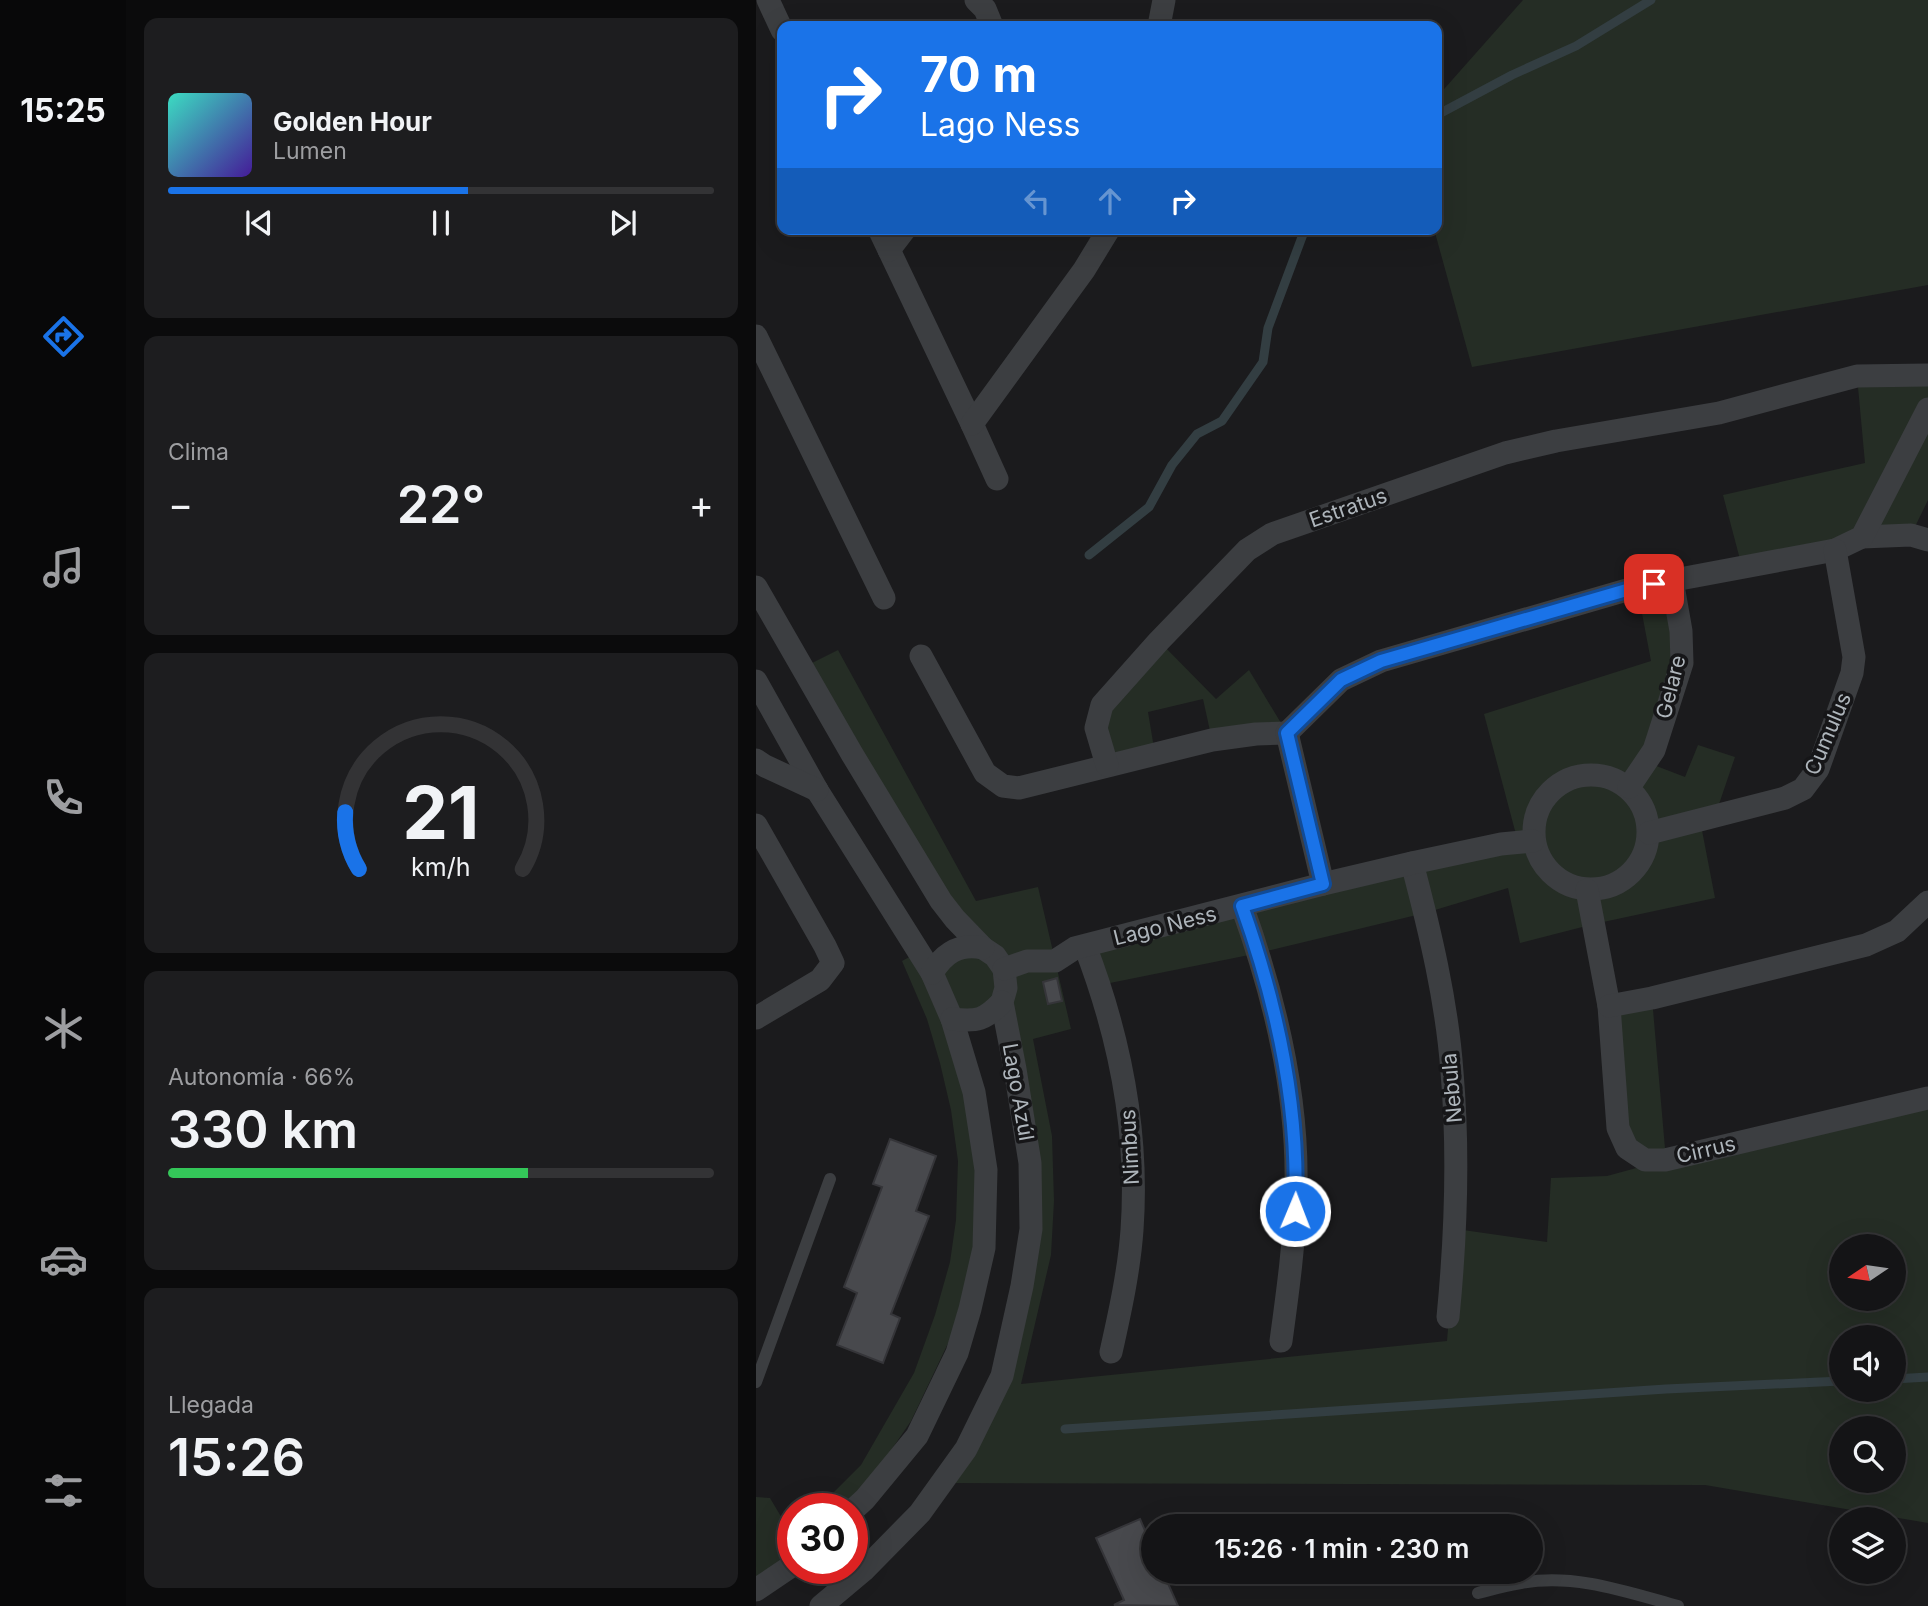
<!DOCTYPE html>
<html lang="es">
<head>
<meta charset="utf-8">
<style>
	body { margin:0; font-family:Inter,sans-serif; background:#1d1d1f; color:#f1f3f6; height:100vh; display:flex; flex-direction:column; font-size:26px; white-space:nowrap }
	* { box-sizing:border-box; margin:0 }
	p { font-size:23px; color:#9d9ea1 }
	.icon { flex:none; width:38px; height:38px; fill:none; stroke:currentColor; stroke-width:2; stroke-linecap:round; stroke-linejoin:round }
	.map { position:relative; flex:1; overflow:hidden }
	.side { display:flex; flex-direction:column; gap:18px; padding:18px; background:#0b0b0c; width:630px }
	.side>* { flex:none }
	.banner { position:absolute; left:21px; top:21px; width:665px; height:214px; border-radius:14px; box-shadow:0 7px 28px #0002,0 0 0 2px #333335; background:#1a73e8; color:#fff; overflow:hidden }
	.needle { width:46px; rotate:257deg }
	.fabs { position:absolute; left:1073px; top:1234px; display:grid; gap:14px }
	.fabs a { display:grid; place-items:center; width:77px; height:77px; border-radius:50%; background:#141416; box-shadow:0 7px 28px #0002,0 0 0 2px #333335; font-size:35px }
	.speed { position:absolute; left:21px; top:1493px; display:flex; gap:14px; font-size:35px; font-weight:700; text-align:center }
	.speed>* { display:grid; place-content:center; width:91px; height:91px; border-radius:50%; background:#141416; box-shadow:0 7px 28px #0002,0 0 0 2px #333335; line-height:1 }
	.speed .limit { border:10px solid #d22; background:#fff; color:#111 }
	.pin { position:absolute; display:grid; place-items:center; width:60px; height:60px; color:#fff; margin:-30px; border-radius:14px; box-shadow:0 4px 10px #0006 }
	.me { position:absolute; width:77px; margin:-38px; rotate:1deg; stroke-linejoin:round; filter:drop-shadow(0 0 5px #0008) }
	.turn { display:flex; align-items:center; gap:24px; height:147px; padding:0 28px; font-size:32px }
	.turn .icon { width:91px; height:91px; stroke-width:2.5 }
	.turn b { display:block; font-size:49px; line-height:60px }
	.lanes { display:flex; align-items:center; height:66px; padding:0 28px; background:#0003; justify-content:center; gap:35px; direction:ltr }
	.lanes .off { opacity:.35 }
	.big { font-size:52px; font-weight:600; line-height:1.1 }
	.side .card { flex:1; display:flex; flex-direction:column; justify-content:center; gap:10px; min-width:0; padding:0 24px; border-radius:14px; background:#1d1d1f }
	.side .dial { align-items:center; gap:0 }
	.dial svg { height:182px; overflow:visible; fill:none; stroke:#333335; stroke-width:7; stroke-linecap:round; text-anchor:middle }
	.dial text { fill:#f1f3f6; stroke:none }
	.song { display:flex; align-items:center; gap:21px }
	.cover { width:84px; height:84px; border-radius:10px; background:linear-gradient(135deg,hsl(170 70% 55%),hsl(260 70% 35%)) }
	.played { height:7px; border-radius:4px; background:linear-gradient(90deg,#1a73e8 55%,#333335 55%) }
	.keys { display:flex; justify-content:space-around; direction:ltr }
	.heat { display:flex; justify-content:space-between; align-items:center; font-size:38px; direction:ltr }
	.charge { height:10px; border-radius:5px; background:linear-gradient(90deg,#34c759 66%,#333335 0) }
	.trip { position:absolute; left:385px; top:1514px; width:402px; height:70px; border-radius:35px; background:#141416; box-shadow:0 7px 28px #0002,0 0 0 2px #333335; font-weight:600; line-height:70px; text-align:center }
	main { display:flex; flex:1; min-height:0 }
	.dock { display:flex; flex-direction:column; width:126px; justify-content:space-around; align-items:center; background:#080809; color:#9d9ea1 }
	.dock .icon { width:49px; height:49px }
	.dock .current { color:#1a73e8 }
	.dock b { font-size:32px; color:#f1f3f6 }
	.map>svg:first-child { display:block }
	.green { fill:#252d25; fill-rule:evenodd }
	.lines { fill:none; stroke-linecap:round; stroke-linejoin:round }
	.stream { stroke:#333e42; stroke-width:9 }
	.building { fill:#48494d; stroke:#353539; stroke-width:2 }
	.service { stroke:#3c3e41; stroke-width:12 }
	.minor { stroke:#3c3e41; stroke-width:23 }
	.route-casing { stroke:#114b97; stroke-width:18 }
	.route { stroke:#1a73e8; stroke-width:12 }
	.labels { text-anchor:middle; stroke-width:7; stroke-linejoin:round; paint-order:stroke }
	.street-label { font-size:21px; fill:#aeb5bb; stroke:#161618 }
</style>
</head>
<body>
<main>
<nav class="dock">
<b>15:25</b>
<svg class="icon current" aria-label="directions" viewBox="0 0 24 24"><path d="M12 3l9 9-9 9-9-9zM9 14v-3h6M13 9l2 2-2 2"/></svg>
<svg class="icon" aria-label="music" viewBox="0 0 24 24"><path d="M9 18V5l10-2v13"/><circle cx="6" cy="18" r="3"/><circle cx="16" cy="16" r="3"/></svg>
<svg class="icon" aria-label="phone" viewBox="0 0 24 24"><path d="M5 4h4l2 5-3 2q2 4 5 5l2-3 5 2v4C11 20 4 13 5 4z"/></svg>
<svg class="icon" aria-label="climate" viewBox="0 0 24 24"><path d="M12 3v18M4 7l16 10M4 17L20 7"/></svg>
<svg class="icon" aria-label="car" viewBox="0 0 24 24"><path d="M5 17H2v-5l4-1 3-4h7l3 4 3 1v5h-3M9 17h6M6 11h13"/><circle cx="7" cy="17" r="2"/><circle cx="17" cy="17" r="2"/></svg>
<svg class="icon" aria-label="filters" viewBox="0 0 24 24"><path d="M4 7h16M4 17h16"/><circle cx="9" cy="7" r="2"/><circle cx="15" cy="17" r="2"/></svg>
</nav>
<section class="side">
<div class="card">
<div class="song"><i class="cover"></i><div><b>Golden Hour</b><p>Lumen</p></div></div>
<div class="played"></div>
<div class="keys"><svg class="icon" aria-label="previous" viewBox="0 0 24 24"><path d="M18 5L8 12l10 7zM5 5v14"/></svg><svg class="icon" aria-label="pause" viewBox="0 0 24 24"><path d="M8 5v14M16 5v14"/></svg><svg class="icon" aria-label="next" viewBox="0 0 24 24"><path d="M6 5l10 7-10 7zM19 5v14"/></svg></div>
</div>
<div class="card"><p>Clima</p>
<div class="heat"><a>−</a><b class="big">22°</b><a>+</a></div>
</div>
<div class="card dial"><svg viewBox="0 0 100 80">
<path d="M14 69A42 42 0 1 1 86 69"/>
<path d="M14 69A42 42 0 0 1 8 44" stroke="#1a73e8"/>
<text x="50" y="56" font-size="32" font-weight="700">21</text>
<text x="50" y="72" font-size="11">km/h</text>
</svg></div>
<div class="card"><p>Autonomía · 66%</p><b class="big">330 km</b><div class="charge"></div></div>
<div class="card"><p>Llegada</p><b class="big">15:26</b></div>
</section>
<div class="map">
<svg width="1172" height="1606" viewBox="0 0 1172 1606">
	<rect width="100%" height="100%" fill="#1b1b1d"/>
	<g class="green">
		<polygon points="767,0 1172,0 1172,285 716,367 678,229 681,229 681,97"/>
		<polygon points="1172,375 1172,500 1155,535 986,567 967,495 1109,463 1101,376"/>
		<polygon points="916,580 925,631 890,762 929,777 942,745 979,757 959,816 944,820 959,898 838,924 764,943 752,888 669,913 503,953 344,985 329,946 762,842 728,714 895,661 881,587"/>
		<polygon points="403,641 460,699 493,670 531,733 456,740 447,699 392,712 399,754 351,765 346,705"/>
		<path d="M82,650L220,901L282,887L315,1029L277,1039L296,1136L298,1201L295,1255L265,1384L691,1341L700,1229L791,1242L795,1178L851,1176L906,1161L871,1148L853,1006L896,998L910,1160L1172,1098V1523L949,1485L186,1483L246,1376L275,1229L246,1003L211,1021L176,973L217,946L46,668ZM1085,1246H1138V1298H1085ZM1085,1337H1138V1390H1085ZM1085,1428H1138V1480H1085Z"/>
		<polygon points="161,953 194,1019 221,1158 222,1237 195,1337 155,1421 107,1491 89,1508 62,1508 105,1465 158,1373 179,1315 194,1262 200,1220 202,1161 195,1110 184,1063 171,1019 146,961"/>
		<polygon points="0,1497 14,1498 33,1530 37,1528 37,1555 0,1582"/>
	</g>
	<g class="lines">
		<g class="stream">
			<polyline points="681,115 756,75 820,46 895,0"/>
			<polyline points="333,555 393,507 416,465 441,434 466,421 507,362 512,328 549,229"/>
			<polyline points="1138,1379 1172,1377"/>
			<polyline points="309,1429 910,1389 1085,1381"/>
		</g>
	</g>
	<g class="building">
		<polygon points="301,978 306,1001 292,1004 287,982"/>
		<polygon points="134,1139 180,1156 160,1211 173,1216 135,1314 144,1318 127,1363 81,1345 101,1293 88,1287 126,1187 117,1184"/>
		<polygon points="384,1519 397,1549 397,1572 407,1572 422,1606 358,1605 368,1600 340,1538"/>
	</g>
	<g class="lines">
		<g class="service">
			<polyline points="0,1382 74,1179"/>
			<path d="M722,1593C737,1589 751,1585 765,1583C818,1573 871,1592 922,1606"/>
		</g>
		<g class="minor">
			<polyline points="12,0 26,30"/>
			<polyline points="220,0 229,9 236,26"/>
			<polyline points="403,26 408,0"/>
			<polyline points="123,229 216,424 241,479"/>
			<polyline points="133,250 149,229"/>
			<polyline points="0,336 128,598"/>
			<polyline points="216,424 328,270 353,229"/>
			<polyline points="1106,537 1155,535 1172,540"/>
			<polyline points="0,587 96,754 185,901 199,919 227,948 239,956 248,969 250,988 246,1002 259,1069 274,1163 275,1229 266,1286 246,1376 210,1449 164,1513 108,1570 65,1606"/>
			<polyline points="165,656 229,773 247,786 263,788 456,740 500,734 531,733"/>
			<polyline points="0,681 61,790 176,973 196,1019 218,1092 230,1170 228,1248 214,1309 201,1353 161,1436 109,1499 96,1511"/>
			<polyline points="531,733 585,680 625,661 881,587 1079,550 1106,537 1172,409"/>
			<polyline points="531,733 567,884"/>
			<polyline points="0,760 9,766 61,790"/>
			<polyline points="351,765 340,728 346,705 403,641 491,550 516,534 749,453 800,441 963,413 1101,376 1172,375"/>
			<circle cx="835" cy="832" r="57"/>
			<polyline points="873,787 898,750 926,663 925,631 916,580"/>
			<polyline points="0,825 69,946 77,963 64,980 0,1018"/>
			<polyline points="893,833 1029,798 1047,789 1062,769 1096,673 1098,657 1079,550"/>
			<path d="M656,863C674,931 691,1002 696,1072C703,1154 700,1235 692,1317"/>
			<polyline points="831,890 853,1006 862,1128 871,1148 889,1160 909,1160 1172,1098"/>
			<path d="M486,906C518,995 542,1092 540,1187C539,1239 532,1290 525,1341"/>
			<path d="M329,946C364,1037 383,1132 376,1230C373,1271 364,1312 355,1352"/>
			<polyline points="248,969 271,961 299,961 319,948 567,884 656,863 745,844 777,841"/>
			<path d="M176,973C188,953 203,943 227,948"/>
			<polyline points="853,1006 896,998 1110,945 1141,931 1172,902"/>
			<path d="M196,1019C221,1022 229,1020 246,1002"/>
			<polyline points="0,1590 37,1565"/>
		</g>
	</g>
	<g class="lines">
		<defs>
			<path id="route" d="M539,1211C544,1106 521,1004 486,906L567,884L531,733L585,680L625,661L881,587L898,584"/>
		</defs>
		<use href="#route" class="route-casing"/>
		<use href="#route" class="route"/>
	</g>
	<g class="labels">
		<g class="street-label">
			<text transform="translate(592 508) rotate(-19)" y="7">Estratus</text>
			<text transform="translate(915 687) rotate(-76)" y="7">Gelare</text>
			<text transform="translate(1072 734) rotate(-67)" y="7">Cumulus</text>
			<text transform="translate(409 926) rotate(-14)" y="7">Lago Ness</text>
			<text transform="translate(696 1088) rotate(-95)" y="7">Nebula</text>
			<text transform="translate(262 1092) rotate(80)" y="7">Lago Azúl</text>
			<text transform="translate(374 1147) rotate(-93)" y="7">Nimbus</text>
			<text transform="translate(950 1150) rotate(-13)" y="7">Cirrus</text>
		</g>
	</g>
</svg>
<div class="fabs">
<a><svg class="needle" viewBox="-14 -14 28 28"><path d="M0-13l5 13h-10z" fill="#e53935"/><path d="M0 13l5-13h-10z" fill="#9d9ea1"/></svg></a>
<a><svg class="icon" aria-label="sound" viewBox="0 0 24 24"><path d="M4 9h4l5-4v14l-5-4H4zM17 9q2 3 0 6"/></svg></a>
<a><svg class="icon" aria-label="search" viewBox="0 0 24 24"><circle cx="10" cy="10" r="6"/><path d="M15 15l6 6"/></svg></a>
<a><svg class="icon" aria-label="layers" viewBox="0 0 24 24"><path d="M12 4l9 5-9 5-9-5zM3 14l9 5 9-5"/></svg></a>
</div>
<div class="speed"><div class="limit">30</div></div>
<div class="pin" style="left:898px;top:584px;background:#d93025"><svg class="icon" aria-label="arrive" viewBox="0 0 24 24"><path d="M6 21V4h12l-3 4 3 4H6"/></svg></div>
<svg class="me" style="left:539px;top:1211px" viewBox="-20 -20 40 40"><circle r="17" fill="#1a73e8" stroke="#fff" stroke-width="3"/><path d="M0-11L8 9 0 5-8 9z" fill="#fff"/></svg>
<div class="trip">15:26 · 1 min · 230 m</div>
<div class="banner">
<div class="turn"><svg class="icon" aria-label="right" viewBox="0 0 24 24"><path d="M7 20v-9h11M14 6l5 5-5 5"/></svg><div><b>70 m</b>Lago Ness</div></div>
<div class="lanes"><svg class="icon off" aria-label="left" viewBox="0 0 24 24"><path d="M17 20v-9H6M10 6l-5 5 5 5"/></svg><svg class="icon off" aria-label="ahead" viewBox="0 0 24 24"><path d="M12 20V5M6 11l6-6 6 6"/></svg><svg class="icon" aria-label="right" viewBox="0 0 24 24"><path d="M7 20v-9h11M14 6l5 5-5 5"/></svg></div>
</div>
</div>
</main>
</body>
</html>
